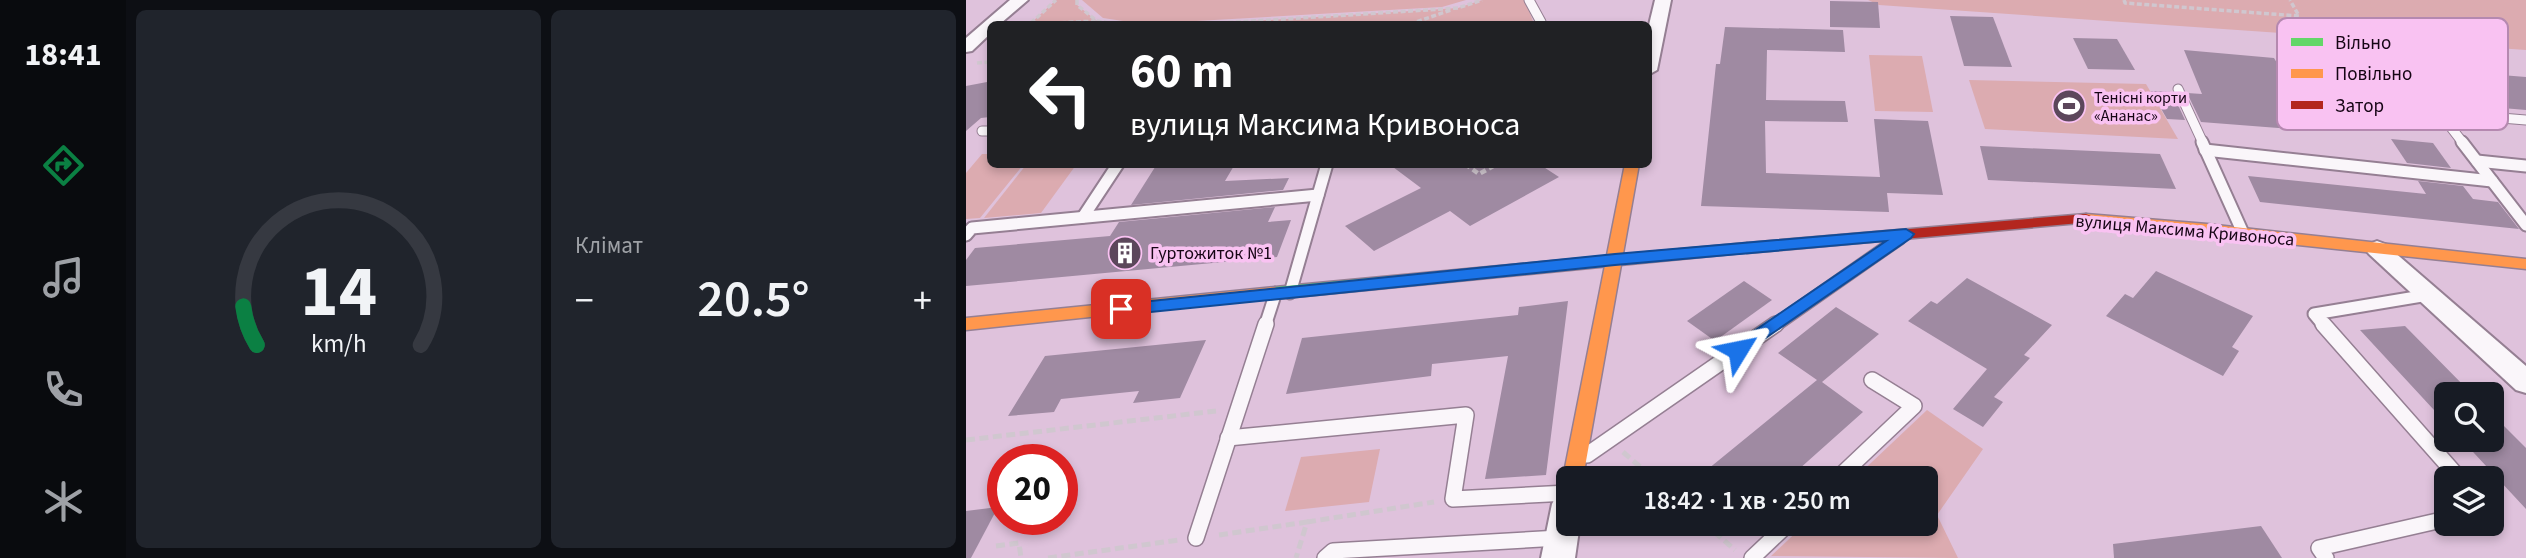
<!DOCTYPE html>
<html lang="uk">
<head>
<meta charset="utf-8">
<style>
	body { margin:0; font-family:"Source Sans 3",sans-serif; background:#20242c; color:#f1f3f6; height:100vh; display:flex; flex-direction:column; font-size:26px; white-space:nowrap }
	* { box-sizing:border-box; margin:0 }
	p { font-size:23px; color:#9ea1a6 }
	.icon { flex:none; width:38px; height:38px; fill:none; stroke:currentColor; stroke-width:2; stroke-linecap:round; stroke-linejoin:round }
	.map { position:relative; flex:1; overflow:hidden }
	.sheet { display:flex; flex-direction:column; gap:10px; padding:10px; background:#0d0f14; width:840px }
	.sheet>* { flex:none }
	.guide { position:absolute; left:21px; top:21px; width:665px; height:147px; border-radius:10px; box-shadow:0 4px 10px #0003; background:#202124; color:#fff; overflow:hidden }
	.controls { position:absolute; left:1468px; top:382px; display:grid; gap:14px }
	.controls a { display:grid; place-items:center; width:70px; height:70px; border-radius:10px; background:#171b24; box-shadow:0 4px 10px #0003; font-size:35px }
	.speed { position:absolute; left:21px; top:444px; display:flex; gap:14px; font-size:35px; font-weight:700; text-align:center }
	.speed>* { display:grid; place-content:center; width:91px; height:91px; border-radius:50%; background:#171b24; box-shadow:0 4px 10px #0003; line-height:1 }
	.speed .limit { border:10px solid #d22; background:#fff; color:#111 }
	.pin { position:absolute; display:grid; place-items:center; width:60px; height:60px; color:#fff; margin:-30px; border-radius:14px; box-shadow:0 4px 10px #0006 }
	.me { position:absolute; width:77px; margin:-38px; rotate:55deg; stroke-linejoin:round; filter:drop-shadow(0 0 5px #0008) }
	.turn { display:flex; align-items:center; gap:24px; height:147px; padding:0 28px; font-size:32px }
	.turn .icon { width:91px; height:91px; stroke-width:2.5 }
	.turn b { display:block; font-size:49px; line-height:60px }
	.big { font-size:52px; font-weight:600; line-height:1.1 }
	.sheet .widget { flex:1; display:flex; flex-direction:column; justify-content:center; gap:10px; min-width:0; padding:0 24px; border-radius:10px; background:#20242c }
	.sheet .dial { align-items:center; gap:0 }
	.dial svg { height:182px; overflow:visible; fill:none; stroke:#363941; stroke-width:7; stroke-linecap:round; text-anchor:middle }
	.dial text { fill:#f1f3f6; stroke:none }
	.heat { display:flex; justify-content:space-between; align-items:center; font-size:38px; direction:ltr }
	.sheet .tiles { flex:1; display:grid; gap:10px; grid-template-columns:repeat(2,1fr) }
	.trip { position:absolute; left:590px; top:466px; width:382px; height:70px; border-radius:10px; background:#171b24; box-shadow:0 4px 10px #0003; font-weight:600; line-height:70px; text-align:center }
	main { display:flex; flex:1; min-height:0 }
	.tab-bar { display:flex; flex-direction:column; width:126px; justify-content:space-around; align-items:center; background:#090b0e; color:#9ea1a6 }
	.tab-bar .icon { width:49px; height:49px }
	.tab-bar .selected { color:#0b8043 }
	.tab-bar b { font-size:32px; color:#f1f3f6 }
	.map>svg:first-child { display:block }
	.green { fill:#dcabb0 }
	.building { fill:#9f8aa2 }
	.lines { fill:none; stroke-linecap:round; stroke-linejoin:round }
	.lane-far2-casing { stroke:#957f93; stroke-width:11 }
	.lane-far1-casing { stroke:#957f93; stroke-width:15 }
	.lane-casing { stroke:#957f93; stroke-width:18 }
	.street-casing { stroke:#957f93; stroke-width:4 }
	.fast-casing { stroke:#957f93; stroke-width:3 }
	.slow-casing { stroke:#957f93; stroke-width:3 }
	.jam-casing { stroke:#957f93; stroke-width:3 }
	.path-far2 { stroke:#d0c7cf; stroke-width:3.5; stroke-dasharray:5 2.5; stroke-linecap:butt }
	.path-far1 { stroke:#d0c7cf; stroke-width:4.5; stroke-dasharray:6 3.5; stroke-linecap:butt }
	.path { stroke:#d0c7cf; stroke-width:5; stroke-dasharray:9 4.5; stroke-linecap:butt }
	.lane-far2 { stroke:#faf6fa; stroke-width:9 }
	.lane-far1 { stroke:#faf6fa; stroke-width:11 }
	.lane { stroke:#faf6fa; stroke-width:15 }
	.street { fill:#faf6fa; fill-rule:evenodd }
	.fast { fill:#63d668; fill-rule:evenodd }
	.slow { fill:#ff974d; fill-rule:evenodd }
	.jam { fill:#b3261e; fill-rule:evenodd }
	.route { fill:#1a73e8; stroke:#114b97; stroke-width:2 }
	.labels { text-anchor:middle; stroke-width:7; stroke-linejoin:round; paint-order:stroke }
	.far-poi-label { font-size:16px; fill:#160515; stroke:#f9c2f2; text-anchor:start }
	.street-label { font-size:18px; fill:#160515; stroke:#f9c2f2 }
	.poi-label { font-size:18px; fill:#160515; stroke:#f9c2f2; text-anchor:start }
	.key { fill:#f9c2f2; stroke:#b589b0; stroke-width:2 }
	.key-label { font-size:19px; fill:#160515 }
</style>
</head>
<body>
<main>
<nav class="tab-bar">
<b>18:41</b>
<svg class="icon selected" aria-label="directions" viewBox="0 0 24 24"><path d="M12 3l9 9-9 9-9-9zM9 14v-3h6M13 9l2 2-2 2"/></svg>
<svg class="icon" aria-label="music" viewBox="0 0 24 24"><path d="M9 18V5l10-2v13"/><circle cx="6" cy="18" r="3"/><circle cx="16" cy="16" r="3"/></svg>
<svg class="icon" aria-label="phone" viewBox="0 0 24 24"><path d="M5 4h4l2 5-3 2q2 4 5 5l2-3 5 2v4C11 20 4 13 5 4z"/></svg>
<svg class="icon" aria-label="climate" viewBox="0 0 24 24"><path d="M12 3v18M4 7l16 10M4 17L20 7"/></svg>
</nav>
<section class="sheet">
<div class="tiles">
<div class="widget dial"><svg viewBox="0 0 100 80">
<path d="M14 69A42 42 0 1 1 86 69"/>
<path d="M14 69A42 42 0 0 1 8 52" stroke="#0b8043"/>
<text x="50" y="56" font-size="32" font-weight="700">14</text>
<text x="50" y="72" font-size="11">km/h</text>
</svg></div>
<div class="widget"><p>Клімат</p>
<div class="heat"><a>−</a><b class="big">20.5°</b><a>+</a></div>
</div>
</div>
</section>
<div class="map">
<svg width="1560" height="558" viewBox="0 0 1560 558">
	<rect width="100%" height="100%" fill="#dfc2dc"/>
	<g class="green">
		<polygon points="90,0 111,0 111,5 131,21 150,24 64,24"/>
		<polygon points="116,0 500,0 476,7 177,24 137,18"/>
		<polygon points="516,0 559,0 568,24 240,24 492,8"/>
		<polygon points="902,0 1560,0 1560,50 913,5"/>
		<polygon points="903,55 956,56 967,112 909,111"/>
		<polygon points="1003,80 1180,84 1212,139 1019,129"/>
		<polygon points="16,154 24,154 24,164 57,165 14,218 0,219 0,173"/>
		<polygon points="60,165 110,165 75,213 18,218"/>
		<polygon points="961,410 1017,449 971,515 992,558 805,556 840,523 959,523 959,478 889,478"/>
		<polygon points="414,449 403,502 319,511 335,457"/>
	</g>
	<g class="building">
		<polygon points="864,1 912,2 914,28 864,27"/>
		<polygon points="984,16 1027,17 1046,67 998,66"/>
		<polygon points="759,27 877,30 879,52 801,50 800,100 879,101 882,122 799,121 800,173 914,177 908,119 962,121 977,195 921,193 923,212 735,206 750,64 754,64"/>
		<polygon points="1107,38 1151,39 1169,70 1122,69"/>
		<polygon points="1218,50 1308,58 1338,108 1323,107 1337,130 1235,122 1221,93 1236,94"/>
		<polygon points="1447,68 1560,77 1560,110 1501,105 1495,98 1469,96"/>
		<polygon points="21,82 24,117 15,118 0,131 0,86"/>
		<polygon points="1185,91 1206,92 1219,120 1201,119"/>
		<polygon points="1425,139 1467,143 1485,168 1441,163"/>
		<polygon points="1014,146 1194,154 1210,189 1022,180"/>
		<polygon points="191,164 269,164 259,181 323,178 317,190 165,205"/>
		<polygon points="423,164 573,164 593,177 504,226 484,211 408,251 379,226 455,188"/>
		<polygon points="1282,176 1460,194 1452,181 1497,186 1507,199 1532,202 1553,229 1294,202"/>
		<polygon points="309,207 302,222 325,220 311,257 0,286 0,260 9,248 144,236 153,222"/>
		<polygon points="1190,271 1287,316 1266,347 1273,351 1257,376 1140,316 1159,294 1167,298"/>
		<polygon points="1001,278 1086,325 1058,355 1064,358 1028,397 1037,402 1017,427 987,409 1021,369 942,321 965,301 971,304"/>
		<polygon points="778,281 806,300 749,341 721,321"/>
		<polygon points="602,301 580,475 519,479 542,356 466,364 465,376 320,394 336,338 552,315 553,307"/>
		<polygon points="870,307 913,334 856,382 897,412 823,478 731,478 851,380 812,353"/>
		<polygon points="1439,326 1506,394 1480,394 1480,423 1394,330"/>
		<polygon points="240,340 214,398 167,403 173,391 95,399 88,412 42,416 79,356"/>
		<polygon points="1526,414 1560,448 1560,509 1495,439 1526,439"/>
		<polygon points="32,507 5,558 0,558 0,511"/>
		<polygon points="1295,526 1316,558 1148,558 1147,544"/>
	</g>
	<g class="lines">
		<defs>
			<g id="lane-far2">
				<polyline points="563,0 575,22"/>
				<polyline points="1212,89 1237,143"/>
				<polyline points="16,131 24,131"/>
				<polyline points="1497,143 1474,113 1560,120"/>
			</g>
			<g id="lane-far1">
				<polyline points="1236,142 1277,233"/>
				<polyline points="1496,142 1560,225"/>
				<polyline points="1239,150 1526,181"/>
				<polyline points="1511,161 1560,166"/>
				<polyline points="117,217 152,164"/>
				<polyline points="0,235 6,228 352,195"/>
				<polyline points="324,293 361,164"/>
				<polyline points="299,326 309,295"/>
				<polyline points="808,326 934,238"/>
				<polyline points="1358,326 1348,314 1462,295"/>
			</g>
			<g id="lane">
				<polyline points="1357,324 1493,478"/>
				<polyline points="262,438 500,415 487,499 602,493"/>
				<polyline points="621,455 810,324"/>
				<polyline points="872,478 948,406 906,380"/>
				<polyline points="230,538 300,324"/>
				<polyline points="359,558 367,551 593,538"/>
				<polyline points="786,558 823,523"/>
				<polyline points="1360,558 1353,548 1480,519"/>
			</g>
			<g id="street">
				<polygon points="44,0 62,0 34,24 24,24 24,34 6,51 0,52 0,38"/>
				<polygon points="689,0 705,0 691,70 682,75 682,29"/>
				<polygon points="1411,241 1419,244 1560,366 1560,393 1550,390 1403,254 1399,249 1403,244"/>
				<polygon points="602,490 602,523 614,523 609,558 575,558 586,504 591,494"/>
			</g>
			<polygon id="fast" points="781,243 789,248 786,252 309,299 301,293 309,287"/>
			<g id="slow">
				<polygon points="659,164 673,164 617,478 602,478 602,485 597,478"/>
				<polygon points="1120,214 1241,224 1560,259 1560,269 1115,222 1113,219 1115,216"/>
				<polygon points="309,287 317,293 315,297 0,330 0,318"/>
			</g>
			<polygon id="jam" points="1120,214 1125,216 1127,219 1125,222 781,253 773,248 781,243"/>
		</defs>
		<use href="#lane-far2" class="lane-far2-casing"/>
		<use href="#lane-far1" class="lane-far1-casing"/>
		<use href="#lane" class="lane-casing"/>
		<use href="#street" class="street-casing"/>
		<use href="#fast" class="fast-casing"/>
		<use href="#slow" class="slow-casing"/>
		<use href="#jam" class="jam-casing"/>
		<g class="path-far2">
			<polyline points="111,0 111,5 131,21 150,24"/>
			<polyline points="1158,0 1159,3 1333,16 1324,0"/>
			<polyline points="65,23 90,0"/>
			<polyline points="65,24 131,21"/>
			<polyline points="240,24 492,8 516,0"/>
			<polyline points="444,24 485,10"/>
			<polyline points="11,63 24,62"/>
		</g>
		<polyline class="path-far1" points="499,164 513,174 531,164"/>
		<g class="path">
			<polyline points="0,440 250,411"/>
			<polyline points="657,452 687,478"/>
			<polyline points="341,522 468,502"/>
			<polyline points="738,523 769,550"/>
			<polyline points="253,535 341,522 330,558"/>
			<polyline points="30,546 53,543 55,558"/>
			<polyline points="82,558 213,540"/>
		</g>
		<use href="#lane-far2" class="lane-far2"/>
		<use href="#lane-far1" class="lane-far1"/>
		<use href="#lane" class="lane"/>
		<use href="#street" class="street"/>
		<use href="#fast" class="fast"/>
		<use href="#slow" class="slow"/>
		<use href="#jam" class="jam"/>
	</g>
	<polygon class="route" points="940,229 948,234 945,238 772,357 766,355 763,350 766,346 920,241 649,265 155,315 146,309 155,304 649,254"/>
	<defs>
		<symbol id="stadium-disc" viewBox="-11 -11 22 22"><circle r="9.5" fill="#5c475b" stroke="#f9c2f2"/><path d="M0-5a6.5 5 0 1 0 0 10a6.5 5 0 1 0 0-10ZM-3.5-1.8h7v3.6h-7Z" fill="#fff"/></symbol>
		<symbol id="building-disc" viewBox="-11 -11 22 22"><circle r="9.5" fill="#5c475b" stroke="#f9c2f2"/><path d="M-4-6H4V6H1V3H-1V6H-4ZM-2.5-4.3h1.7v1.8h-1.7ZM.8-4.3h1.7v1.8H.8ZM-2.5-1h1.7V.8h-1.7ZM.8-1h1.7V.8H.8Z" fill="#fff"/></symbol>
	</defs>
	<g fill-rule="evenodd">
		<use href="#stadium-disc" x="1084" y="87" width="38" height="38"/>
		<use href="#building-disc" x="140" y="234" width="38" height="38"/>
	</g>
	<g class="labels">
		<g class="far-poi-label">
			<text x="1128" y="103">Тенісні корти<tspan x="1128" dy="18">«Ананас»</tspan></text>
		</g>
		<g class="street-label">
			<text transform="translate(1219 230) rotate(5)" y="6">вулиця Максима Кривоноса</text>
		</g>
		<g class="poi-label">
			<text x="184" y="259">Гуртожиток №1</text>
		</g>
	</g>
	<rect x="1311" y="18" width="231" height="112" rx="10" class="key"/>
	<rect x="1325" y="38" width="32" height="8" fill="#63d668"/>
	<rect x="1325" y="69" width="32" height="9" fill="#ff974d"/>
	<rect x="1325" y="101" width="32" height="8" fill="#b3261e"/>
	<g class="key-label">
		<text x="1369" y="49">Вільно</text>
		<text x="1369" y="80">Повільно</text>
		<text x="1369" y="112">Затор</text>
	</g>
</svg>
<div class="controls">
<a><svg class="icon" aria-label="search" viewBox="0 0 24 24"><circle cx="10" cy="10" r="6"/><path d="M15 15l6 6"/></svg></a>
<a><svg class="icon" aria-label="layers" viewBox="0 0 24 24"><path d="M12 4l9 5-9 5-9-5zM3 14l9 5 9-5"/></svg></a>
</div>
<div class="speed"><div class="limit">20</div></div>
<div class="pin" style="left:155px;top:309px;background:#d93025"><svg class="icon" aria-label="arrive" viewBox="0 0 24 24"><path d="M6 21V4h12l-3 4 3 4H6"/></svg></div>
<svg class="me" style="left:772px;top:350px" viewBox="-20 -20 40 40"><path d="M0-17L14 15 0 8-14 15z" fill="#1a73e8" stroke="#fff" stroke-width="4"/></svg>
<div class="trip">18:42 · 1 хв · 250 m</div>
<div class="guide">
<div class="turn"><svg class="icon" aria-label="left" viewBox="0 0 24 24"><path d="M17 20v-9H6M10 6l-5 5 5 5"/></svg><div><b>60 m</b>вулиця Максима Кривоноса</div></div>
</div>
</div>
</main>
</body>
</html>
